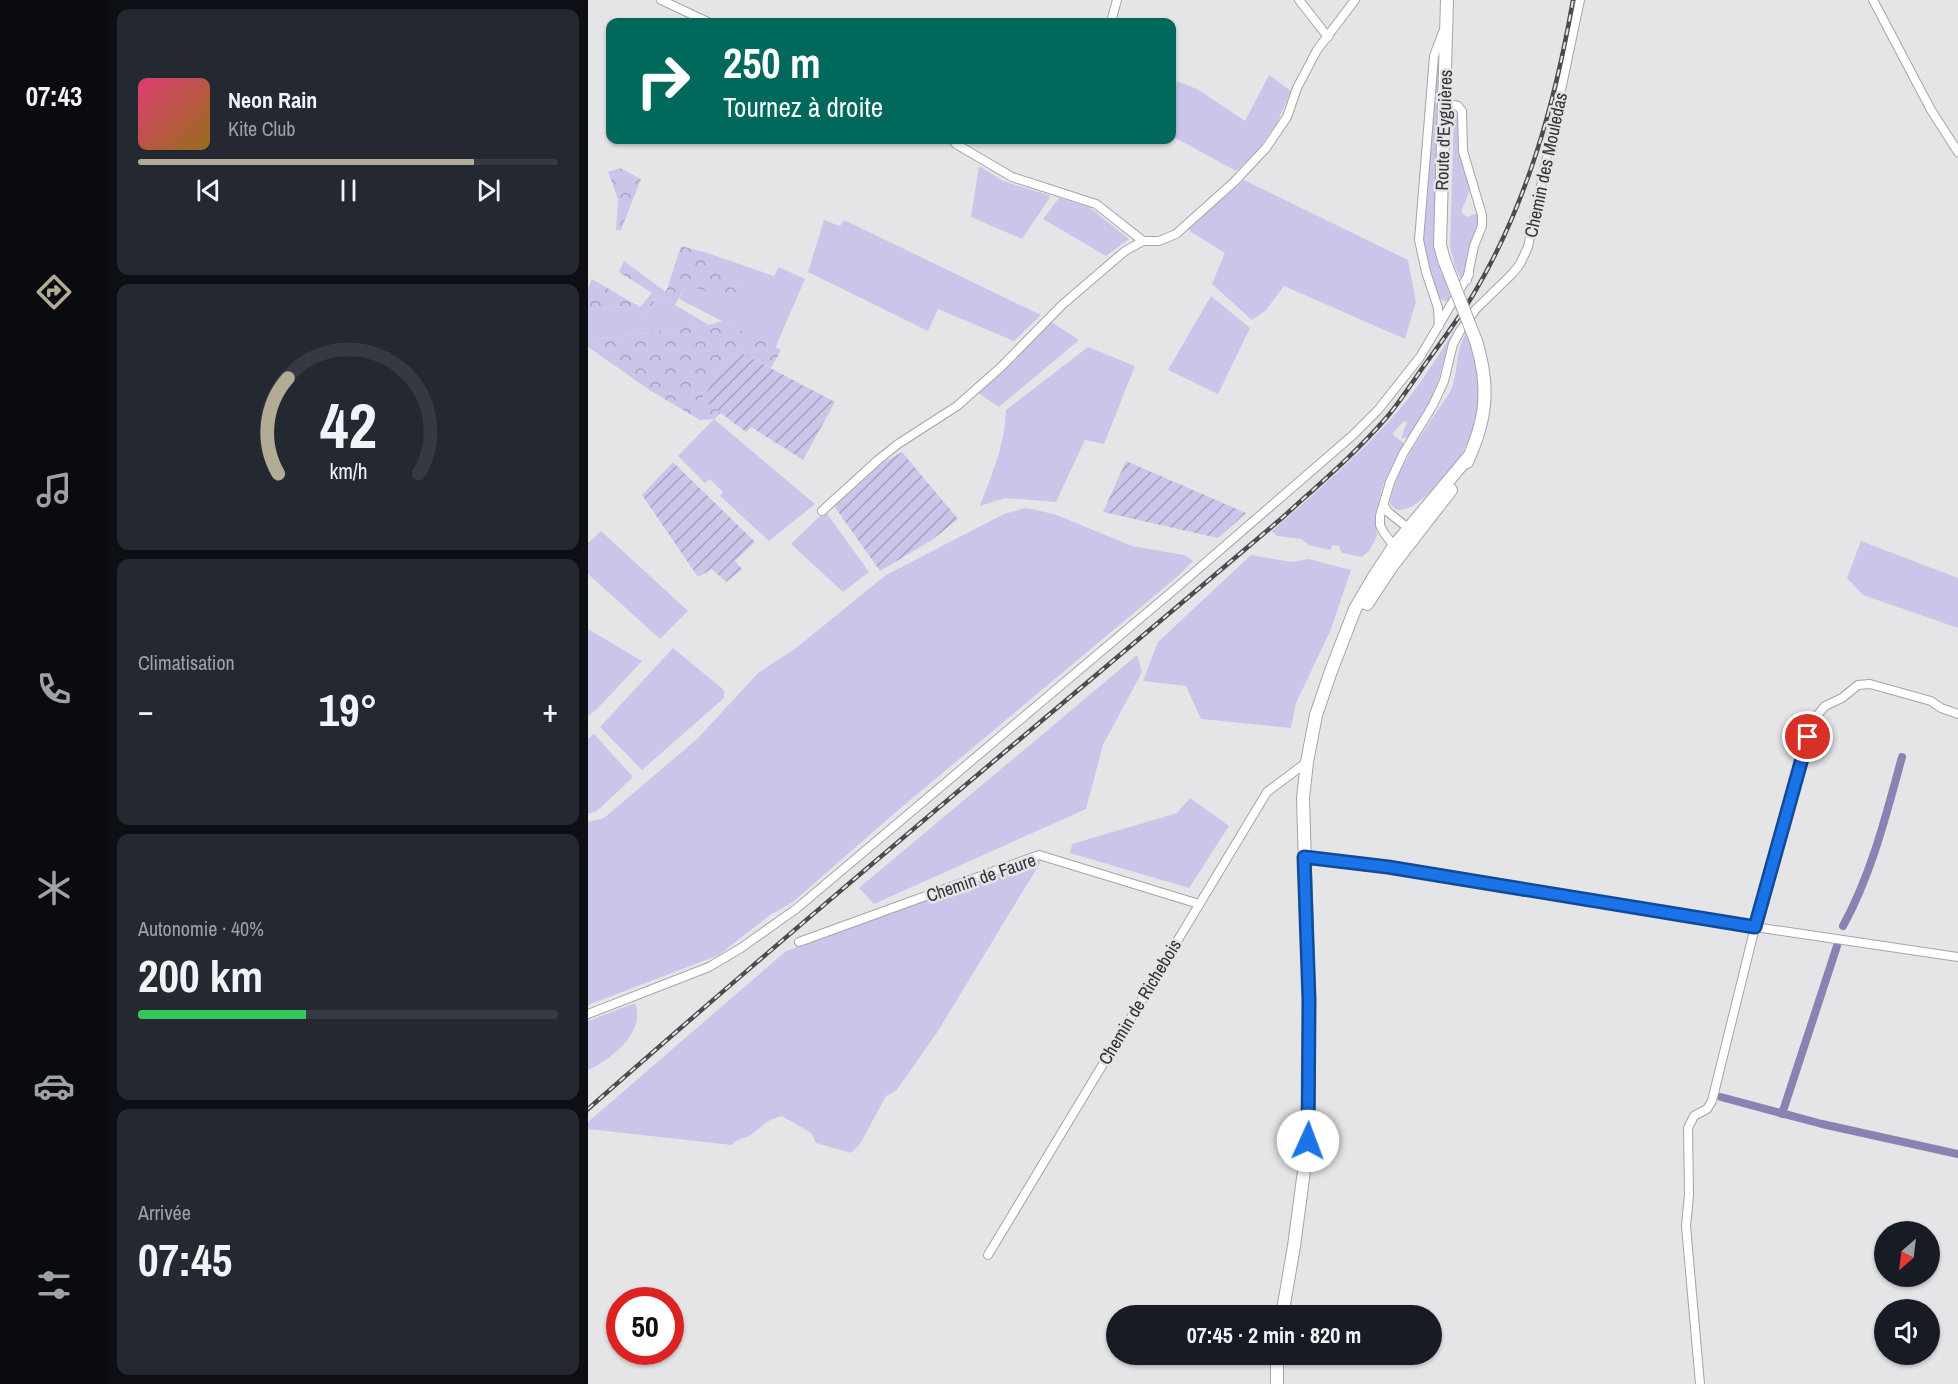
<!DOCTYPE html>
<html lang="fr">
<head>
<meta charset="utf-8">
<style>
	body { margin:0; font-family:"Archivo Narrow",sans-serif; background:#242831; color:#f1f3f6; height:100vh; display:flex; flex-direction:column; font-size:22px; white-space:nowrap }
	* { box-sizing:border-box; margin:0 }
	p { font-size:20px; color:#9ea1a6 }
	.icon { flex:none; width:33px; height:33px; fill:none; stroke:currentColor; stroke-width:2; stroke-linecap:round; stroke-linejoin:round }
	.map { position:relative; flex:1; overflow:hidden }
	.side { display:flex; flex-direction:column; gap:9px; padding:9px; background:#0d0f14; width:480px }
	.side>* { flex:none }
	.hud { position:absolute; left:18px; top:18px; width:570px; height:126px; border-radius:12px; box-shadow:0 2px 4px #0004; background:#00695c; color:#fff; overflow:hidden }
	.needle { width:39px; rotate:208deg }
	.buttons { position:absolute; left:1286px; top:1221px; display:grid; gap:12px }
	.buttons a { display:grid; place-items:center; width:66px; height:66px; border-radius:50%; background:#171b24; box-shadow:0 2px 4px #0004; font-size:30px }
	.speed { position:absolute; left:18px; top:1287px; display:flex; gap:12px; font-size:30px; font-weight:700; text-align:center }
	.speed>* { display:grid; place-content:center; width:78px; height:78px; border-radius:50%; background:#171b24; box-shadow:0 2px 4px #0004; line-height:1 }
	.speed .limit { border:9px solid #d22; background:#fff; color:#111 }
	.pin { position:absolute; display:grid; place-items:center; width:51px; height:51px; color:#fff; margin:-26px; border:3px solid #fff; border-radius:50%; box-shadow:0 2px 6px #0007 }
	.me { position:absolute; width:66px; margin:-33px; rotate:2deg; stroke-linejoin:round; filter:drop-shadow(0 0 4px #0008) }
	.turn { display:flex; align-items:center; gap:21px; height:126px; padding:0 18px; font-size:27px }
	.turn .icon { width:78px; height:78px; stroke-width:2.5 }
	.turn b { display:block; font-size:42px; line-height:51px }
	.big { font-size:45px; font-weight:700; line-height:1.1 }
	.side .tile { flex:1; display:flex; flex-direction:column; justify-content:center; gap:9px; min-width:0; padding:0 21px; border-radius:12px; background:#242831 }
	.side .dial { align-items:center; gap:0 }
	.dial svg { height:156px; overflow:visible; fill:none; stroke:#363941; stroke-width:7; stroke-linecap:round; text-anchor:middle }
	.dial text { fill:#f1f3f6; stroke:none }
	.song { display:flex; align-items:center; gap:18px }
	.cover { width:72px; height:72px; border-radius:9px; background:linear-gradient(135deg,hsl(340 70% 55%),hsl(40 70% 35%)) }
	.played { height:6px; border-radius:3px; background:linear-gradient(90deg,#b4ab97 80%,#363941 80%) }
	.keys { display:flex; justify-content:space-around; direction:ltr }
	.heat { display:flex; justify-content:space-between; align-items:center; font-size:33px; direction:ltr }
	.charge { height:9px; border-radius:4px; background:linear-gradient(90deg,#34c759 40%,#363941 0) }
	.trip { position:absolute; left:518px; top:1305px; width:336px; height:60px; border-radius:30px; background:#171b24; box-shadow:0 2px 4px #0004; font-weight:700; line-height:60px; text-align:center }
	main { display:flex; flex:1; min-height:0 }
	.menu { display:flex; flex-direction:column; width:108px; justify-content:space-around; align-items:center; background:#090b0e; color:#9ea1a6 }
	.menu .icon { width:42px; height:42px }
	.menu .current { color:#b4ab97 }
	.menu b { font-size:27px; color:#f1f3f6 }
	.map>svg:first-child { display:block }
	.grass { fill:#ccc5ea }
	.forest { fill:url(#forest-crowns) }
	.garden { fill:url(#garden-furrows) }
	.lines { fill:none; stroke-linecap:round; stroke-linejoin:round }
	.canal { stroke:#8b81b2; stroke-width:8 }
	.minor-casing { stroke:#a5a5a8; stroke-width:10 }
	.secondary-casing { stroke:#a5a5a8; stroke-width:14 }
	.minor { stroke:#fff; stroke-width:8 }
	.secondary { stroke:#fff; stroke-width:12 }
	.rail-casing { stroke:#4c4b4d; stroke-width:4.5 }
	.rail { stroke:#e5e5e8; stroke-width:2; stroke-dasharray:7; stroke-linecap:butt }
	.secondary-bridge-casing { stroke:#a5a5a8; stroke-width:14; stroke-linecap:butt }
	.secondary-bridge { stroke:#fff; stroke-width:12 }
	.route-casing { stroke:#114b97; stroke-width:15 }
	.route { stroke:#1a73e8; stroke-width:10 }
	.labels { text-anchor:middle; stroke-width:5; stroke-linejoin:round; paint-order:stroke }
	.street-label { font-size:18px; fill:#333234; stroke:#e5e5e8 }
</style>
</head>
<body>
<main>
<nav class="menu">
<b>07:43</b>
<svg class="icon current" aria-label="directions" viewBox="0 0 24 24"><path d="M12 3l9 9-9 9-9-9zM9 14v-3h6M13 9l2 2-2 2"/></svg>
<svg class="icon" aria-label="music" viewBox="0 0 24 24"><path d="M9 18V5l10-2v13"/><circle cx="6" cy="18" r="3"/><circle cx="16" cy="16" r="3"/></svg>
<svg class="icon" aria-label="phone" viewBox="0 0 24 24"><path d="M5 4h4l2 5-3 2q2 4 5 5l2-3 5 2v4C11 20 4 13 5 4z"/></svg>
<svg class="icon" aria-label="climate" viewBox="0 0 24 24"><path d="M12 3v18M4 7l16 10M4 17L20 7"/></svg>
<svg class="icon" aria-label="car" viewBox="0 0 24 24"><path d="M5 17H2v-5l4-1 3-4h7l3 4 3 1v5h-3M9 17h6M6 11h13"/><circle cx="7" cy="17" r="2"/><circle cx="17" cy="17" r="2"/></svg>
<svg class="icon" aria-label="filters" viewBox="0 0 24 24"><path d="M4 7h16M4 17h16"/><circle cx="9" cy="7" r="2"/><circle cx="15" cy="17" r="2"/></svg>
</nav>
<section class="side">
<div class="tile">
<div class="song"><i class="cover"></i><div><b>Neon Rain</b><p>Kite Club</p></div></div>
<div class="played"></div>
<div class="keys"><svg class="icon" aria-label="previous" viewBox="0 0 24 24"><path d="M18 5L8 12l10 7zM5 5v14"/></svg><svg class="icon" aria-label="pause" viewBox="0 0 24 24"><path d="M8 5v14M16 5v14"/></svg><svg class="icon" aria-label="next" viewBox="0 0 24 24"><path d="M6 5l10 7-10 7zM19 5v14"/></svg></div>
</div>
<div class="tile dial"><svg viewBox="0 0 100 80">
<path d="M14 69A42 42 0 1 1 86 69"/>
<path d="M14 69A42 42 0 0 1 19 20" stroke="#b4ab97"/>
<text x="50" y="56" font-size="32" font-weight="700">42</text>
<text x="50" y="72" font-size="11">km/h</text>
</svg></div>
<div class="tile"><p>Climatisation</p>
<div class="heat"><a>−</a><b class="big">19°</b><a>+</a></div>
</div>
<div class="tile"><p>Autonomie · 40%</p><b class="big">200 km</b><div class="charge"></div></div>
<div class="tile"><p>Arrivée</p><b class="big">07:45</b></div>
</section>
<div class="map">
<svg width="1370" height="1384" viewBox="0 0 1370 1384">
	<defs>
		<pattern id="forest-crowns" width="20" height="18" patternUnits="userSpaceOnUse" patternTransform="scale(1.5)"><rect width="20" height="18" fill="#ccc5ea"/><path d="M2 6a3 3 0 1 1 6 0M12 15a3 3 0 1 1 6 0" fill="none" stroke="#a6a1be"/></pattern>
		<pattern id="garden-furrows" width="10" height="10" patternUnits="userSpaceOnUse" patternTransform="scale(1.5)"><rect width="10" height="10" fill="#ccc5ea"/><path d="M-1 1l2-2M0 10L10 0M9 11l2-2" fill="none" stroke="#a6a1be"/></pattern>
	</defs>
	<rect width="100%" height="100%" fill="#e5e5e8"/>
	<g class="grass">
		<polygon points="852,54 852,265 862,296 861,300 857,301 850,298 839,269 835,238 849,68"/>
		<polygon points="681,75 703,91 689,123 670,150 648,171 584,136 584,97 589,81 609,89 657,121"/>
		<polygon points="866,113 871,115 871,118 870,137 871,152 880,179 882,190 873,212 879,217 889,213 891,224 885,237 880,266 873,279 867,267 862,246"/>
		<polygon points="391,166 415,181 463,196 434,239 383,217"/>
		<polygon points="656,180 820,260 828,302 817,339 696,286 678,310 664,320 624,284 637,253 603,232 600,227"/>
		<polygon points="471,198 501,207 541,239 518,256 455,219"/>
		<polygon points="236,220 252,226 256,220 453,315 426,341 350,309 340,331 220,272"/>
		<polygon points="122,254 186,276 191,267 217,279 187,348 91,299 98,285 155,284 117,270"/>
		<polygon points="70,295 121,325 10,339 0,334 0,310 37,307 58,315"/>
		<polygon points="623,296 662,328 630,394 580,370"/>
		<polygon points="462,321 491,340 411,407 390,393"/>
		<path d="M869,326L858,351L847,394L821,438H813L819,422L816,421L804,434L817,444L795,485L788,512L789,536L781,551L774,557L754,553L751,546L745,545L742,550L721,545L713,539L689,536L684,531C728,492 773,454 811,410C833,384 851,354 869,326Z"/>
		<path d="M879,332C902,390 892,447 844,490C834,499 825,510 809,510L802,504C806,473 828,443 845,417C851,408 858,399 863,390C871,371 867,348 879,332Z"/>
		<path d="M500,347L547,366L516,444L497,440L468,502L417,498L392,506C404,474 417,445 418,410Z"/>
		<polygon points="126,419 227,504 181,541 132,496 135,492 122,479 117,483 90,456"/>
		<polygon points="438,508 466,514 544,546 596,555 605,561 590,576 302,817 205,902 182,915 131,955 0,1005 0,822 16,818 109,739 170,673 208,648 298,575 416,514"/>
		<polygon points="237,511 281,572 255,592 203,544"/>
		<polygon points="13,531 100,611 72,639 0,574 0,543"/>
		<polygon points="1273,541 1370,578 1370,628 1275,595 1259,578"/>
		<polygon points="663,555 703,562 721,559 763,570 743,629 708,703 703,728 613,719 598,686 555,681 570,642"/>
		<polygon points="0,629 54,661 8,710 0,716"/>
		<polygon points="85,648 136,690 136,698 54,770 12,727"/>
		<polygon points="549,655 554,672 515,745 498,809 286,904 271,888"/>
		<polygon points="6,734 45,777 9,811 0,814 0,739"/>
		<polygon points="602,798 641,826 601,888 482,853 484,844 589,813"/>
		<path d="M451,859L452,863L350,1031L308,1091L298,1096L272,1144L263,1153L228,1143L223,1133L194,1116C174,1121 175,1128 161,1136C154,1139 149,1139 144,1145L0,1129V1122L198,951Z"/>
		<path d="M47,1003C58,1032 24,1059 0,1070V1021Z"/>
	</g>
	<g class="forest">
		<polygon points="32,168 53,179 33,230 28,230 30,199 20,172"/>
		<polygon points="93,246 122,254 118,270 155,284 151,301 98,285 87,305 70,295 58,315 37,307 0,310 0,288 4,279 52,307 64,293 31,272 36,261 78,292"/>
		<polygon points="134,321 193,350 183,368 146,349 114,399 133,413 126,419 112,420 63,391 0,347 0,334 10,339 121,325"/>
	</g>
	<g class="garden">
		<polygon points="146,349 247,402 215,460 163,427 158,432 114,399"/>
		<polygon points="314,452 370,519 344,540 292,571 246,506 293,464"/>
		<polygon points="538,461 658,513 630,538 515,512"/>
		<polygon points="85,462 167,542 147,561 154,569 138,582 124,569 110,577 54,495"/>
	</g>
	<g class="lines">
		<g class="canal">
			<path d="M1255,926C1284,873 1298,815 1314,757"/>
			<polyline points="1133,1097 1234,1124 1370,1154"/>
			<polyline points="1194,1114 1249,946"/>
		</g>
		<defs>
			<g id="minor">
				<polyline points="73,0 120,22"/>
				<polyline points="711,0 740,37"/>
				<polyline points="1285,0 1343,110 1370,152"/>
				<polyline points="523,22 529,0"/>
				<polyline points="856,103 870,106 874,111 875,151 894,215 894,226 886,246 879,280"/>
				<polyline points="365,140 368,144 424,177 508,204 555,241 571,241 588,234 646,182 678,148 699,117 709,88 729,50 767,0"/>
				<polyline points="851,326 850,308 838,272 831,240 846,56 855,32"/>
				<polyline points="796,506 800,512 820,528 821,533"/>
				<polyline points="234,511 290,460 310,444 369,406 413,367 474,305 537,251 555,241"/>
				<polyline points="806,546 796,533 792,525 792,516 802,482 815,454 845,405 856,381 865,344 872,331 888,309 924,274 932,264 940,247 992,0"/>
				<polyline points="715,857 800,867 1167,927 1370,957"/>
				<polyline points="211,942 451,855 611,904"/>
				<polyline points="0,1014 121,967 153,948 208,909 587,589 765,435 790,410 832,357 881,274"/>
				<polyline points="400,1255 679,792 719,762"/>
				<polyline points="1112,1384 1098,1226 1101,1195 1100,1128 1106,1116 1119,1109 1124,1101 1167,927 1226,719 1237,706 1254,698 1270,685 1282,684 1343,701 1353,708 1370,714"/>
			</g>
			<g id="secondary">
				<polyline points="856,260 852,245 859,0"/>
				<path d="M879,462C899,418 902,387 888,341"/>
				<polyline points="779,604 804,566 863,490"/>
				<polyline points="694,1316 706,1246 720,1141 721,1070 721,1000 715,798 719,762 728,715 743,671 767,609 785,578 806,546 882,455"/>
				<polyline points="689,1384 689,1354"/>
			</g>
		</defs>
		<use href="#minor" class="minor-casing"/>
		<use href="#secondary" class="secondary-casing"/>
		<use href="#minor" class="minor"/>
		<use href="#secondary" class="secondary"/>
		<defs>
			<path id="rail" d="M0,1109C228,908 462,715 694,518C729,486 767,454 799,417C811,403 822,386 833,370C851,345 869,321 885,295C939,205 967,103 985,0"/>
		</defs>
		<use href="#rail" class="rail-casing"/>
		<use href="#rail" class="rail"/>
		<defs>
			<polyline id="secondary-bridge" points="856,260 888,341"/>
		</defs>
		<use href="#secondary-bridge" class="secondary-bridge-casing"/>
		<use href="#secondary-bridge" class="secondary-bridge"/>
	</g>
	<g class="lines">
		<defs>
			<polyline id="route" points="720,1141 721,1000 716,857 800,867 1167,927 1220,737"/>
		</defs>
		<use href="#route" class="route-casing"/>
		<use href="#route" class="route"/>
	</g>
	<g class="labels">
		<g class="street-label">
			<text transform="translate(856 130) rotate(-88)" y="6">Route d'Eyguières</text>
			<text transform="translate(958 165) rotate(-78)" y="6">Chemin des Mouledas</text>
			<text transform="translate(393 878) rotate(-19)" y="6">Chemin de Faure</text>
			<text transform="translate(552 1002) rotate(-59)" y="6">Chemin de Richebois</text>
		</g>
	</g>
</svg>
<div class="buttons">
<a><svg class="needle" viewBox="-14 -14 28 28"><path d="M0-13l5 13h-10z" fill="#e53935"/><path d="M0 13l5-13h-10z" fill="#9ea1a6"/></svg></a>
<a><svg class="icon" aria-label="sound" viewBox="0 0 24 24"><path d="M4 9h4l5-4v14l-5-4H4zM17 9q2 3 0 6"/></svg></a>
</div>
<div class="speed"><div class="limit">50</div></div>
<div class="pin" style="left:1220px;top:737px;background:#d93025"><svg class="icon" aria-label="arrive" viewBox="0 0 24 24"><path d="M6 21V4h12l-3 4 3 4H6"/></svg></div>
<svg class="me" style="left:720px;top:1141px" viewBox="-20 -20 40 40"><circle r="19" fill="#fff"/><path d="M0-13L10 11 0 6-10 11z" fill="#1a73e8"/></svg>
<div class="trip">07:45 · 2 min · 820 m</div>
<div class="hud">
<div class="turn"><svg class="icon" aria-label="right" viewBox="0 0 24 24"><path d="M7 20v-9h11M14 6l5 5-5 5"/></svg><div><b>250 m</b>Tournez à droite</div></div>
</div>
</div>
</main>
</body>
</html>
